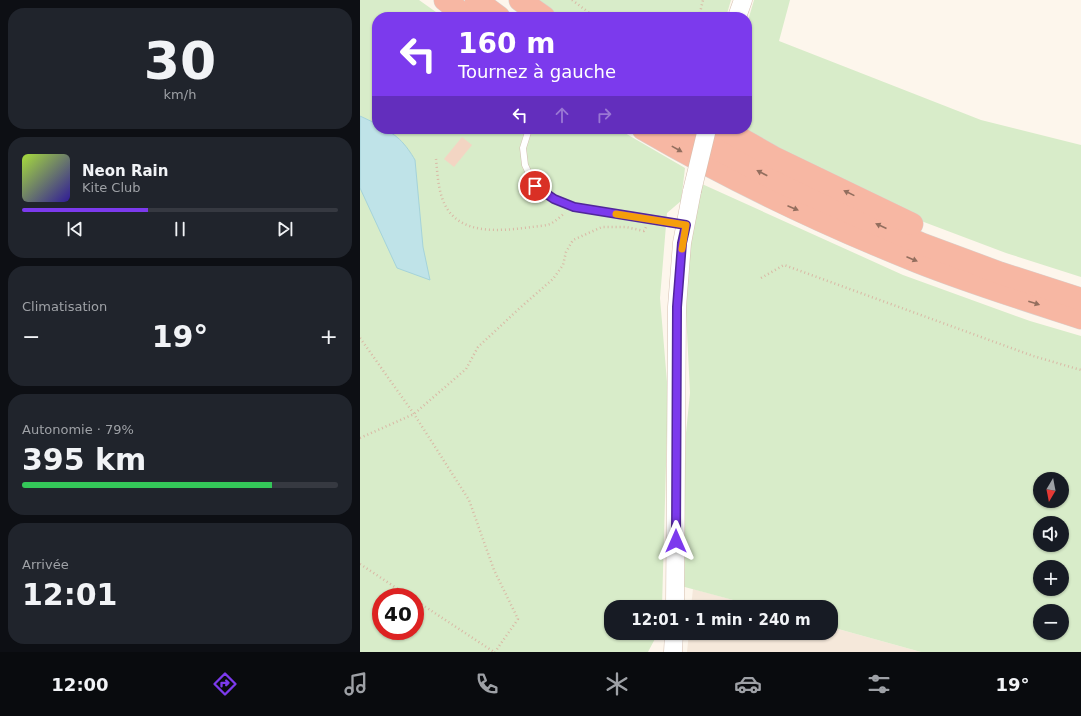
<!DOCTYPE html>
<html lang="fr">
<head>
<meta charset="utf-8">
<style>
	body { margin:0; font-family:"DejaVu Sans",sans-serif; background:#20242c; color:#f1f3f6; height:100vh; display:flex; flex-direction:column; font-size:15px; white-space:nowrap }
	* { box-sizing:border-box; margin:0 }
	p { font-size:13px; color:#9ea1a6 }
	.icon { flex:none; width:22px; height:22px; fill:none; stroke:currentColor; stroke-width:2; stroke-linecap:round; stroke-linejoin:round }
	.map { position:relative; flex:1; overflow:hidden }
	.side { display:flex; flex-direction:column; gap:8px; padding:8px; background:#0d0f14; width:360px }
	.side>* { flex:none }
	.banner { position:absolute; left:12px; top:12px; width:380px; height:122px; border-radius:16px; box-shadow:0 1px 3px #0004; background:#7c3aed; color:#fff; overflow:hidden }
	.needle { width:26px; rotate:190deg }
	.fabs { position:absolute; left:673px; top:472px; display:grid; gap:8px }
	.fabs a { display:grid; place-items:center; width:36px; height:36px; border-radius:50%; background:#171b24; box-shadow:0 1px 3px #0004; font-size:20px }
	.speed { position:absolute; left:12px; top:588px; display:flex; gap:8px; font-size:20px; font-weight:700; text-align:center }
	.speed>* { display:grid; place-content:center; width:52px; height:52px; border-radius:50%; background:#171b24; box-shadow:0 1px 3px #0004; line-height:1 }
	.speed .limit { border:6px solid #d22; background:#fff; color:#111 }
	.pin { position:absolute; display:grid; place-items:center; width:34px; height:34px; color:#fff; margin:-17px; border:2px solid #fff; border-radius:50%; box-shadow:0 1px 4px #0007 }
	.me { position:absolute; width:44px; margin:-22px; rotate:0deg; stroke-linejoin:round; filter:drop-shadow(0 0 3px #0008) }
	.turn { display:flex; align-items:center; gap:14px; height:84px; padding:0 20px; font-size:18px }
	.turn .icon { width:52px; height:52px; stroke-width:2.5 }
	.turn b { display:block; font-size:28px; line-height:34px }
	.lanes { display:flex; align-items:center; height:38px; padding:0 20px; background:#0003; justify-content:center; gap:20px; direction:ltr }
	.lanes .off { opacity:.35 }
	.big { font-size:30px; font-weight:600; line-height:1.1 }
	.side .card { flex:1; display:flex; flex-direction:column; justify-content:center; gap:6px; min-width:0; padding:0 14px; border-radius:16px; background:#20242c }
	.side .dial { align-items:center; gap:0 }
	.dial b { font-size:52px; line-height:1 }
	.song { display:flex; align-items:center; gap:12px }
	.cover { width:48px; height:48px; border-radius:6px; background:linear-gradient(135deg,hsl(80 70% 55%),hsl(250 70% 35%)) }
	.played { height:4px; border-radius:2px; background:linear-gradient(90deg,#7c3aed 40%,#363941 40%) }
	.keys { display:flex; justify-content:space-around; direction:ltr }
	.heat { display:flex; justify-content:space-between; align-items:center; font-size:22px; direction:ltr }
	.charge { height:6px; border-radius:3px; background:linear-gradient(90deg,#34c759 79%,#363941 0) }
	.trip { position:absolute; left:244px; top:600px; width:234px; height:40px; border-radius:16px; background:#171b24; box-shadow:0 1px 3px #0004; font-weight:600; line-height:40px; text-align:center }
	.dock { display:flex; height:64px; justify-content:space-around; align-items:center; background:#090b0e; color:#9ea1a6 }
	.dock .icon { width:28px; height:28px }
	.dock .current { color:#7c3aed }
	.dock b { font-size:18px; color:#f1f3f6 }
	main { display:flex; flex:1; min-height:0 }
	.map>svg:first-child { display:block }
	.residential { fill:#f5e8da }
	.green { fill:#d8ecc9; fill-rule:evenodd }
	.water { fill:#bfe3e8; stroke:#a5d3da }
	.building { fill:#f3d5c3 }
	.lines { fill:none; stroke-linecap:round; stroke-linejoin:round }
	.lane-casing { stroke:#d1beb0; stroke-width:7 }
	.secondary-casing { stroke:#d6c0b0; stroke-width:19 }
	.highway-casing { stroke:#dad1cd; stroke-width:23 }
	.path { stroke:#d9b8a5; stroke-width:2.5; stroke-dasharray:1 3; stroke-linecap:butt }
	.lane { stroke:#fff; stroke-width:6 }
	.secondary { stroke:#fff; stroke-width:18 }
	.highway { stroke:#f7b7a3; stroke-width:22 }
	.secondary-bridge-casing { stroke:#d6c0b0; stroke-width:19; stroke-linecap:butt }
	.secondary-bridge { stroke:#fff; stroke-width:18 }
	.oneway { fill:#936e5e }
	.route-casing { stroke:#51269a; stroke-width:10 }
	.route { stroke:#7c3aed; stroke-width:7 }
	.slow { stroke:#f59e0b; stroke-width:7 }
</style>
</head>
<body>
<main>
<section class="side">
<div class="card dial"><b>30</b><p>km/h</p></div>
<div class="card">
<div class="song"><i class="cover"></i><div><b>Neon Rain</b><p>Kite Club</p></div></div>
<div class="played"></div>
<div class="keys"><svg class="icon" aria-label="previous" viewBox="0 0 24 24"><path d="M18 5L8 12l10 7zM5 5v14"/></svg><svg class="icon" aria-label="pause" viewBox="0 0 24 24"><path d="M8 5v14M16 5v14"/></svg><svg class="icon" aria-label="next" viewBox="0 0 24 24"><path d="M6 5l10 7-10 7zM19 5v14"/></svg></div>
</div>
<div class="card"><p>Climatisation</p>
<div class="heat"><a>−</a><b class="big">19°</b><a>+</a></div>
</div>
<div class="card"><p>Autonomie · 79%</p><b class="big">395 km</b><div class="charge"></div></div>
<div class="card"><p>Arrivée</p><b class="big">12:01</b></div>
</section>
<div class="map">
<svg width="721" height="652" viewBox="0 0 721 652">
	<rect width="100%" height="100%" fill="#fdf6ec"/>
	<g class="residential">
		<polygon points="333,589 399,607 331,607"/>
		<polygon points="471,627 561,652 327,652 329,633 471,633"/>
	</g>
	<g class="green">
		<path d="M0,0H59L83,17H17V129H258L325,168L321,201L307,213L300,298L308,394L302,607H251V633H298L288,652H0ZM21,597H55V631H21Z"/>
		<polygon points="172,0 371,0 366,17 197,17"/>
		<polygon points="394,0 430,0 419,41 621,120 721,145 721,277 646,253 540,213 378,129 387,129 387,24"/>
		<path d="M342,184L543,275L670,321L721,336V652H561L471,627V607H399L321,586L326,433L330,393L326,312L329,245ZM680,479H702V501H680ZM680,523H702V545H680ZM680,567H702V589H680ZM680,611H702V633H680Z"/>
	</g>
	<path class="water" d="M0,116L17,124V129C34,129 47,146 55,160L63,247L70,280L37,268L0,188Z"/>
	<polygon class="building" points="102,137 112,145 94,167 84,159"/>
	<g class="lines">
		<defs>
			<polyline id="lane" points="169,129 163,148 165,165 175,186 194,199 214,207 324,225"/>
			<g id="secondary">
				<polyline points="377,17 383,0"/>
				<polyline points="315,607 317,307 322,243 332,191"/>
				<polyline points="313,652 314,633"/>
			</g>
			<g id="highway">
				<polyline points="85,0 107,17"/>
				<polyline points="116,0 139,17"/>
				<polyline points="160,0 184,17"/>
				<path d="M283,129C371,180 463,224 558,262C611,283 666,300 721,318"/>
				<polyline points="319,129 420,182 562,244 640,273 721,299"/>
				<polyline points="364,129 415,158 552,224"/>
			</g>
		</defs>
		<use href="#lane" class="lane-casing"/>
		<use href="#secondary" class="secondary-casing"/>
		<use href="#highway" class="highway-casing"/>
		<g class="path">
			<polyline points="212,0 235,17"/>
			<polyline points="339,17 343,0"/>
			<path d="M76,159C78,178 78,201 93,216C112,235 148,230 172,227C178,226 185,226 190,224C196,221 201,216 205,213"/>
			<polyline points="401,278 424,265 673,356 721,370"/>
			<polyline points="0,338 54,414 109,500 134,570 158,619 135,652"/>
			<polyline points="0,438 54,414 106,369 118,347 162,306 193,279 203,265 206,252 213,240 242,227 266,227 284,231 286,227"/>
			<polyline points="0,564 50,597"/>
			<polyline points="55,600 134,652"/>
		</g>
		<use href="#lane" class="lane"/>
		<use href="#secondary" class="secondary"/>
		<use href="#highway" class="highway"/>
		<defs>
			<polyline id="secondary-bridge" points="332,191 347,129"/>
		</defs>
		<use href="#secondary-bridge" class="secondary-bridge-casing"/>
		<use href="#secondary-bridge" class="secondary-bridge"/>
	</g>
	<defs><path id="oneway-solid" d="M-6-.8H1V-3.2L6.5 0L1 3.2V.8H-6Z"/></defs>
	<g class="oneway">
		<use href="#oneway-solid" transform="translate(317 149) rotate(29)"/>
		<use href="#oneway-solid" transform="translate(402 173) rotate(-153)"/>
		<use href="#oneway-solid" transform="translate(489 193) rotate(-154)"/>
		<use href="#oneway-solid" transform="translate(433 208) rotate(23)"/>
		<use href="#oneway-solid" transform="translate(521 226) rotate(-156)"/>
		<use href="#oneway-solid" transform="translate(552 259) rotate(23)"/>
		<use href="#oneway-solid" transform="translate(674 303) rotate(18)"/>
	</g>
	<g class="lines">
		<defs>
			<polyline id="route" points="175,186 194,199 214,207 326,225 322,243 317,307 316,541"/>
		</defs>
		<use href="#route" class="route-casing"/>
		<use href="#route" class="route"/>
		<polyline class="slow" points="256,214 326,225 322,249"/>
	</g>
</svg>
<div class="fabs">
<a><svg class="needle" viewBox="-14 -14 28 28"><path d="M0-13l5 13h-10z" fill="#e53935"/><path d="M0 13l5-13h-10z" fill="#9ea1a6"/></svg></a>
<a><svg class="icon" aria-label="sound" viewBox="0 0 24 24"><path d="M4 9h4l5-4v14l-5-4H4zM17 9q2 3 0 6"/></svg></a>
<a>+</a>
<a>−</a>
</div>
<div class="speed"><div class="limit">40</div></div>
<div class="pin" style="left:175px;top:186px;background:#d93025"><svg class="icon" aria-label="arrive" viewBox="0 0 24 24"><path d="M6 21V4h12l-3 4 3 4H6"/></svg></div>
<svg class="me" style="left:316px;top:541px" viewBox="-20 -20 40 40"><path d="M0-17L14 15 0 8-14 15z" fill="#7c3aed" stroke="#fff" stroke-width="4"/></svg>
<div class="trip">12:01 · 1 min · 240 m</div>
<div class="banner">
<div class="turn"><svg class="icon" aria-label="left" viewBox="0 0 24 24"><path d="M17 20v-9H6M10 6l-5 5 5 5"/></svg><div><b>160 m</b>Tournez à gauche</div></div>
<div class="lanes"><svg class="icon" aria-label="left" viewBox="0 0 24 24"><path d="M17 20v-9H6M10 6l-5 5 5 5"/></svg><svg class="icon off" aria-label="ahead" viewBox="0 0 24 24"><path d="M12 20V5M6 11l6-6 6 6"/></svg><svg class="icon off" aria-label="right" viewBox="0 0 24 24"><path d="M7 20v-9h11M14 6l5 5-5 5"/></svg></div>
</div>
</div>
</main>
<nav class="dock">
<b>12:00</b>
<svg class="icon current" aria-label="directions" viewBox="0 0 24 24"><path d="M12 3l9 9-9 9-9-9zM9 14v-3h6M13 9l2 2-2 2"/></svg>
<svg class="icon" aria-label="music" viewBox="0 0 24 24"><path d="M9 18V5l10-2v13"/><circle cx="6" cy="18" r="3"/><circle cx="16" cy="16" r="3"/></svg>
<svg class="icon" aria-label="phone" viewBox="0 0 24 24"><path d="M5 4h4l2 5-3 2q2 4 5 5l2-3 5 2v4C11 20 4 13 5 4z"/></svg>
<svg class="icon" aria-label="climate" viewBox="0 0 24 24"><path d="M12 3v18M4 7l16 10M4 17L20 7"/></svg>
<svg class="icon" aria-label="car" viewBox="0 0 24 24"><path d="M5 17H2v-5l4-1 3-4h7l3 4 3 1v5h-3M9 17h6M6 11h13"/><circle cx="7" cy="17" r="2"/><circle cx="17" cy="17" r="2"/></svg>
<svg class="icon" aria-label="filters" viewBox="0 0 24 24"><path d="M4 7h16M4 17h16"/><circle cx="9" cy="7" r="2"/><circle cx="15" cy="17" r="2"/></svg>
<b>19°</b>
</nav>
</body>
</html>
